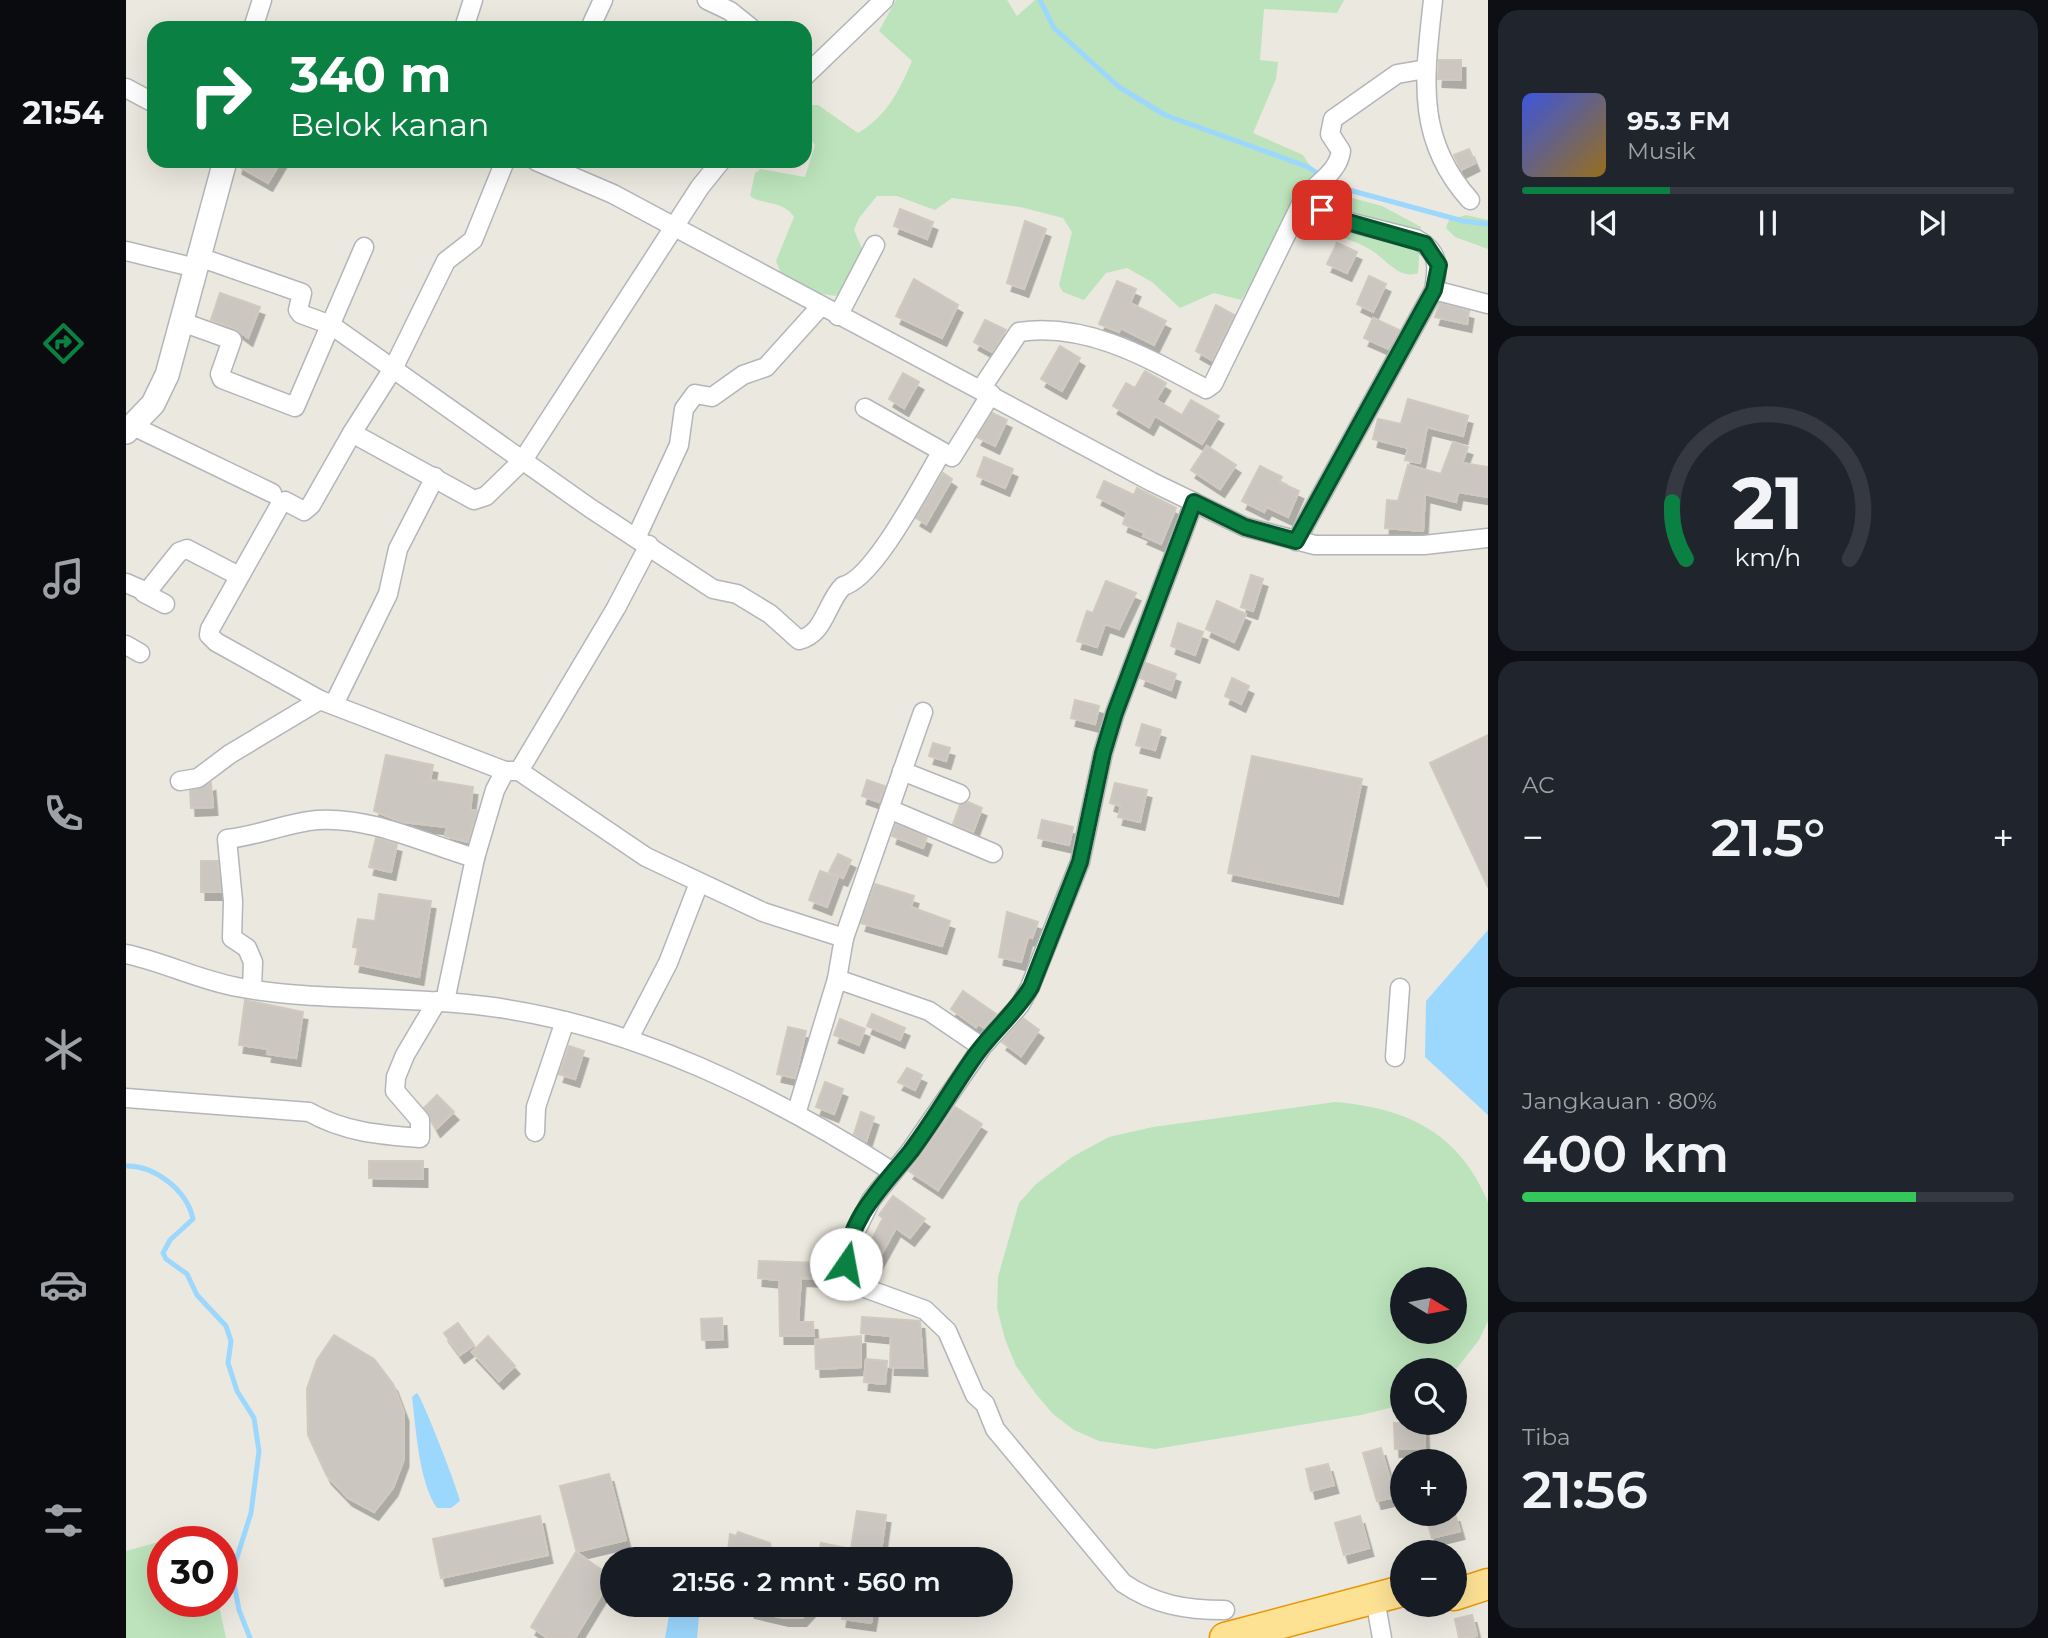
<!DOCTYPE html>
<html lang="id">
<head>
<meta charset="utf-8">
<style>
	body { margin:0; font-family:Montserrat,sans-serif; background:#20242c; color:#f1f3f6; height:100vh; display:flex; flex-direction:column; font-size:26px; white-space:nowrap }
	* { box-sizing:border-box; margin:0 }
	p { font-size:23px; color:#9ea1a6 }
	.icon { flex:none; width:38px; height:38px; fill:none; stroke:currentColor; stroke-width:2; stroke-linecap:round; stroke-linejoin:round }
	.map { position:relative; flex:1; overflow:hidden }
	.sheet { display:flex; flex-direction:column; gap:10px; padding:10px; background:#0d0f14; width:560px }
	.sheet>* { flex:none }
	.hud { position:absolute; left:21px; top:21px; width:665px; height:147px; border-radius:21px; box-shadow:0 7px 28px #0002; background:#0b8043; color:#fff; overflow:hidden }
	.needle { width:46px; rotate:100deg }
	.buttons { position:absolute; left:1264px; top:1267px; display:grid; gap:14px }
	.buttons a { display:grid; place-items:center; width:77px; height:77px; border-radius:50%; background:#171b24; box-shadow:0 7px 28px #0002; font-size:35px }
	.speed { position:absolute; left:21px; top:1526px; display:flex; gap:14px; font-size:35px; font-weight:700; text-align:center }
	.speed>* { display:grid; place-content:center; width:91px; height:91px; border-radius:50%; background:#171b24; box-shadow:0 7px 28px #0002; line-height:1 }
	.speed .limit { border:10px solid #d22; background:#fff; color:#111 }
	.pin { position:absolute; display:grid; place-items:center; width:60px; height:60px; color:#fff; margin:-30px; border-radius:14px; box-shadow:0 4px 10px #0006 }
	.me { position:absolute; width:77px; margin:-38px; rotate:12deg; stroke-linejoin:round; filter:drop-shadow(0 0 5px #0008) }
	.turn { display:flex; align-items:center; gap:24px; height:147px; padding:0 28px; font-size:32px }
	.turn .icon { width:91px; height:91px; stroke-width:2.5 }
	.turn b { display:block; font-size:49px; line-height:60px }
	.big { font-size:52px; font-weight:600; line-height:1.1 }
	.sheet .tile { flex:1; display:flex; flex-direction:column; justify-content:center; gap:10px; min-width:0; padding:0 24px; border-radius:21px; background:#20242c }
	.sheet .dial { align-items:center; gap:0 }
	.dial svg { height:182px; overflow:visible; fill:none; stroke:#363941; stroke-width:7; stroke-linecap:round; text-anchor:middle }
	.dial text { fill:#f1f3f6; stroke:none }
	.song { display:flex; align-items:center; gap:21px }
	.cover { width:84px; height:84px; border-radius:10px; background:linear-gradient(135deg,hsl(230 70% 55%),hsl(40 70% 35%)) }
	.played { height:7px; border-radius:4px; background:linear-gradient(90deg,#0b8043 30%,#363941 30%) }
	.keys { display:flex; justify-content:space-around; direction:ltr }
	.heat { display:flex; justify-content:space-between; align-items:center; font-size:38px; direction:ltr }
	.charge { height:10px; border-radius:5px; background:linear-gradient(90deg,#34c759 80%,#363941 0) }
	.trip { position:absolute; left:474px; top:1547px; width:413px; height:70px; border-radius:35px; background:#171b24; box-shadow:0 7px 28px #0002; font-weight:600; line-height:70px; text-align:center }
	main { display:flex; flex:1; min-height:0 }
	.dock { display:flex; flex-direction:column; width:126px; justify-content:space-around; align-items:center; background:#090b0e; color:#9ea1a6 }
	.dock .icon { width:49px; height:49px }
	.dock .on { color:#0b8043 }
	.dock b { font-size:32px; color:#f1f3f6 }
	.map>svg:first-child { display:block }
	.green { fill:#bce3bb; fill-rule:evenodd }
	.water { fill:#9cd7fe }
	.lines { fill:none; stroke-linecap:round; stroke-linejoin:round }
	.stream { stroke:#9cd7fe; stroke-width:5 }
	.building { fill:#cbc6c0; stroke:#d0c9be; stroke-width:2; filter:url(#shadow) }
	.minor-casing { stroke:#b2b6ba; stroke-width:21 }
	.tertiary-casing { stroke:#b2b6ba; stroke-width:26 }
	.trunk-casing { stroke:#e89702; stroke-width:33 }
	.minor { stroke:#fff; stroke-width:18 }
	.tertiary { stroke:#fff; stroke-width:23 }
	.trunk { stroke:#fde294; stroke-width:30 }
	.route-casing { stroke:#07532c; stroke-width:18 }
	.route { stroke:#0b8043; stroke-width:12 }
</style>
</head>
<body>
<main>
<nav class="dock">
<b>21:54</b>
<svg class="icon on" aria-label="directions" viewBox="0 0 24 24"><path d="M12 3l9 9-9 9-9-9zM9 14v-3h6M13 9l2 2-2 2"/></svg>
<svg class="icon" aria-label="music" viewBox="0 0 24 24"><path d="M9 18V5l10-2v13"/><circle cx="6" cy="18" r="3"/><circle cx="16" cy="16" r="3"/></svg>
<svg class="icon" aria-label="phone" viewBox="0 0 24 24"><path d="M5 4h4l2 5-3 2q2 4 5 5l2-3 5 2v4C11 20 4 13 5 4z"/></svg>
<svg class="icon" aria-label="climate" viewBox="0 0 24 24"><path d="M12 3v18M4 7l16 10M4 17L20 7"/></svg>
<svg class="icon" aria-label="car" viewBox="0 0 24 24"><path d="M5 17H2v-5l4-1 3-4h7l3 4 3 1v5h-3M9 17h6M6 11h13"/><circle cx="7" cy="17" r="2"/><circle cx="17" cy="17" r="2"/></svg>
<svg class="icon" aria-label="filters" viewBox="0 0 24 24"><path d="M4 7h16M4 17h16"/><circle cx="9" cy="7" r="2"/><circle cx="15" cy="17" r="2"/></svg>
</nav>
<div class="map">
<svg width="1362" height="1638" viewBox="0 0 1362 1638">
	<defs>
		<filter id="shadow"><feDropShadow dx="4.5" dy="8" stdDeviation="0" flood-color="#0004"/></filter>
	</defs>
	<rect width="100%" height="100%" fill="#ebe8df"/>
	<g class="green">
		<path d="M770,0H881L891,16L909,0H1218L1211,13L1138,9L1134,60L1152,62L1150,79L1127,133L1177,155L1200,191L1256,206L1295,227L1292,273C1273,280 1260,259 1245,250C1218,233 1190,235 1159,231L1115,300L1088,293L1054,308L1026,282L1001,268L980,273L958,300L937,292L933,285L946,232L937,218L894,207L826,198L809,210L771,196H751L733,218L728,230L737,251L721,285L710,296L690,293L657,278L650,261L668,217C657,200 638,206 624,196L629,173L635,169L679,177L689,145L679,133V105H692L732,133C761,116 773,91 786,61L753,31Z"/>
		<polygon points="1340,215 1362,220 1362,249 1329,237 1320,228 1323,220"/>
		<path d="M1209,1102C1280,1108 1333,1132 1362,1202V1321L1353,1340L1331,1368L1276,1370V1404L1271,1406L1235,1415L1029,1449L973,1441L948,1430L927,1414L910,1394L890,1366L879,1339L871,1308L872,1277L893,1203L910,1184L946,1157L983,1137L1027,1127ZM1276,1279H1328V1332H1276Z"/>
		<polygon points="76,1530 79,1542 37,1542 37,1601 92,1601 100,1638 0,1638 0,1551"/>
	</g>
	<g class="water">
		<polygon points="1362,930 1362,1115 1299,1057 1300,1001"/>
		<path d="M291,1393C296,1397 334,1495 334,1501L325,1508H311C293,1483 290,1429 286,1397Z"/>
		<polygon points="545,1605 574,1605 571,1638 539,1638"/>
	</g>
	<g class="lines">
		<g class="stream">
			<polyline points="914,0 928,28 993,87 1039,115 1182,167 1212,187 1337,221 1362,224"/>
			<path d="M0,1166C28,1165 61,1190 67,1219L44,1240L37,1253L40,1259L61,1274L71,1295L100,1326L105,1341L102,1363L111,1391L128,1418L133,1451L125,1513L106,1573L113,1610L124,1638"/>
		</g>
	</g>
	<g class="building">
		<polygon points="1313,60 1335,60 1335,80 1312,79"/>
		<polygon points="1343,149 1349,163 1335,170 1328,155"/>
		<polygon points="113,161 155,161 142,183 112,166"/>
		<polygon points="774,209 807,222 801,239 768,226"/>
		<polygon points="899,221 920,229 898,289 881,283"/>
		<polygon points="1211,243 1231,252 1221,273 1201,264"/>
		<polygon points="1243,276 1260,284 1247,312 1231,304"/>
		<polygon points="788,279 832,305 816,338 770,316"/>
		<polygon points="991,281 1010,289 1004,303 1040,321 1028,345 995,328 993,332 973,324"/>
		<polygon points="94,293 134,307 122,338 110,329 85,320"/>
		<polygon points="1314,303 1343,311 1341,324 1309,317"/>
		<polygon points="1090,305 1108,315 1086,360 1070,351"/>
		<polygon points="1247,318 1273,330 1263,349 1238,338"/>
		<polygon points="859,320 880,330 866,352 848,342"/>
		<polygon points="934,346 954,358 936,391 915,379"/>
		<polygon points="1019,371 1040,383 1030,400 1056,415 1065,400 1093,416 1076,444 1029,416 1023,427 987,406 1000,383 1009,388"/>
		<polygon points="777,373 793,382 778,408 763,399"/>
		<polygon points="1282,399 1342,416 1337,436 1301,427 1294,463 1279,460 1282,448 1247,439 1252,419 1275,424"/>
		<polygon points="866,413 881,420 869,446 851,437"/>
		<polygon points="1327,442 1342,447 1336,463 1362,467 1362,497 1332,492 1330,502 1299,494 1297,531 1259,528 1261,500 1272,501 1282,465 1315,474"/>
		<polygon points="1081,446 1110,465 1094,489 1065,470"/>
		<polygon points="858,457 887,469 879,488 851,476"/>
		<polygon points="1134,466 1156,477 1153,482 1173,491 1162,517 1141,507 1138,512 1116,501"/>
		<polygon points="817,473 826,479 800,524 790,518"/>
		<polygon points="978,481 1008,495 1011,488 1050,508 1035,544 1017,536 1019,533 997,524 1001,512 971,497"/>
		<polygon points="1125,575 1137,579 1127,611 1115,607"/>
		<polygon points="980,581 1010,593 993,629 979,624 971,647 951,641 961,611 967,613"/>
		<polygon points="1091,601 1120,614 1108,642 1080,629"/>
		<polygon points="1052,623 1077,632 1069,655 1045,646"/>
		<polygon points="1020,663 1050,674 1045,690 1014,678"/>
		<polygon points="1106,678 1123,686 1115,704 1099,696"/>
		<polygon points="949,700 973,706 969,724 945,718"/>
		<polygon points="1016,724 1035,730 1029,750 1010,745"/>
		<polygon points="1362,735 1362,887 1304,763"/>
		<polygon points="807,743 824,748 820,761 803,756"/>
		<polygon points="260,755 307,765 304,780 347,787 344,810 351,811 342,842 319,836 321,827 276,822 248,811"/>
		<polygon points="1126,756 1236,779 1212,896 1102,873"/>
		<polygon points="741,780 759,786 753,802 736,796"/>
		<polygon points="85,783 87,807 65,808 64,791"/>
		<polygon points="989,783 1021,790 1014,822 992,817 995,806 984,803"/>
		<polygon points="842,802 856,808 847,832 827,824 834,805"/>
		<polygon points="916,820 947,827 943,845 912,838"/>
		<polygon points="770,824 801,837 797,848 766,836"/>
		<polygon points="250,838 271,844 265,872 243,867"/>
		<polygon points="712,854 725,860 717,878 703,872"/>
		<polygon points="75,861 92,861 95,892 75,892"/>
		<polygon points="694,871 712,877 701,907 683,900"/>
		<polygon points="749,884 788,896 785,907 824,921 816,946 735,923"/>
		<polygon points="253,894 305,901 293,977 229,964 232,948 227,947 232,919 249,921"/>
		<polygon points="881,912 912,922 906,938 902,937 895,962 873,957"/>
		<polygon points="837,991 870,1014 858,1028 852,1024 850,1027 825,1009"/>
		<polygon points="119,1000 177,1012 170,1058 141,1054 142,1049 113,1045"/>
		<polygon points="746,1014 779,1028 774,1040 741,1026"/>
		<polygon points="897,1018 913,1030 895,1056 876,1042"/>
		<polygon points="714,1019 739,1029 733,1045 708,1035"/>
		<polygon points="662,1027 680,1031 669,1078 651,1074"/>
		<polygon points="443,1046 458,1051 449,1079 433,1074"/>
		<polygon points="781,1068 796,1075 789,1090 772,1082"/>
		<polygon points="699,1082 717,1089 708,1114 690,1107"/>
		<polygon points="311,1095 328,1112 310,1129 298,1108"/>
		<polygon points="829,1107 856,1124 812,1190 783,1171"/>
		<polygon points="735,1112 748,1117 740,1142 728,1134"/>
		<polygon points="243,1161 297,1161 297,1179 243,1178"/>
		<polygon points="767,1196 799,1219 784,1238 770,1228 749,1266 736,1259 757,1218 753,1215"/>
		<polygon points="633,1261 695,1263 695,1279 675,1278 672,1322 687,1322 688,1336 654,1336 653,1280 632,1278"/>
		<polygon points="736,1317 794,1321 797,1368 764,1367 765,1336 735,1333"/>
		<polygon points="596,1318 597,1339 576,1340 575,1319"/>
		<polygon points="332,1323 348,1345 334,1355 318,1333"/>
		<polygon points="208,1335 248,1359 267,1384 278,1413 278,1459 267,1488 248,1512 222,1498 201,1476 182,1435 181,1389 191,1360"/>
		<polygon points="362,1336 389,1366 373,1381 346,1352"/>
		<polygon points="735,1336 735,1367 690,1369 689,1340"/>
		<polygon points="740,1359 761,1361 759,1384 738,1382"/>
		<polygon points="1268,1423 1298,1423 1299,1448 1269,1449"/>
		<polygon points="1255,1448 1269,1497 1251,1501 1237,1453"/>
		<polygon points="1202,1464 1208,1485 1185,1491 1180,1469"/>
		<polygon points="483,1474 500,1540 450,1552 452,1549 450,1549 434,1486"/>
		<polygon points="731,1511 760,1515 754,1559 691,1559 695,1543 725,1549"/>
		<polygon points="1299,1514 1329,1514 1334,1531 1306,1538"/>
		<polygon points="414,1516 422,1555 315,1578 307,1539"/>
		<polygon points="1234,1516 1243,1548 1218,1555 1209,1523"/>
		<polygon points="612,1532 644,1543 647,1559 601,1559 604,1534 610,1536"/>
		<polygon points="450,1552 486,1577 449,1638 422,1638 405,1627"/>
		<polygon points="624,1605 688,1605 676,1618 658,1618 624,1610"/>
		<polygon points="718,1605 748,1605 745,1623 716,1619"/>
		<polygon points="1346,1615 1351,1636 1333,1638 1329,1619"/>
	</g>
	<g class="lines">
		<defs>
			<g id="minor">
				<polyline points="581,0 604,11 625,28"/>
				<path d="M1307,0C1299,75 1288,138 1344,200"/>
				<polyline points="127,28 136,0"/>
				<polyline points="338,28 347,0"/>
				<polyline points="464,28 477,0"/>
				<polyline points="679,76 758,0"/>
				<polyline points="0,88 28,103"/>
				<polyline points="410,161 487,194 1026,482 1119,527 1189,545 1298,545 1362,538"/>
				<path d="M1177,200C1190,183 1212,173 1215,151L1204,134L1207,119L1271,74L1300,69"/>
				<polyline points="0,251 70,268"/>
				<path d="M73,257L176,293L172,310L175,314L205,325L464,508L587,589L611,594L644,614L673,640C699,634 700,603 717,586C748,579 797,483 815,453"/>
				<polyline points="1308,290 1362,304"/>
				<polyline points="712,316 749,245"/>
				<polyline points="56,322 106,340 94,374 96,379 169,407 238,247"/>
				<path d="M855,389L893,332C961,322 1022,358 1080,389L1087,384L1177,200L1215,220L1290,239C1314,252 1312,266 1308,290L1170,541"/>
				<polyline points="739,408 826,457 865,394"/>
				<polyline points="7,426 146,493"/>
				<polyline points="226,433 348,500 360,496 397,460 574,187 595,161"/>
				<path d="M1068,502L989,713L977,753L954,862L904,987L894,1005L856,1047L785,1150L745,1200L721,1249L720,1264L724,1277L736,1287L799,1310L821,1331L849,1395L859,1404L869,1429L997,1583C1029,1605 1060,1610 1099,1610"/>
				<polyline points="510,538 553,445 558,409 569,394 586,397 617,375 640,367 694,307"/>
				<polyline points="0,583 21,592 53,552 61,549 113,576"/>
				<polyline points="18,593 39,604"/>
				<polyline points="0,645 14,653"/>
				<polyline points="194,700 90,642 83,635 84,629 155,503 159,501 178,511 185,505 226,433 268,367 320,261 347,240 379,161"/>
				<polyline points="208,704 262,594 272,549 309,477"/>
				<polyline points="393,771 490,608 523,545"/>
				<polyline points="776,771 834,794"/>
				<polyline points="54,781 72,778 104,754 194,700 379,771"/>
				<polyline points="763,809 867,853"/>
				<polyline points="718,938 797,712"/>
				<path d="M0,954C38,962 73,980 111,987C192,1002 277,995 359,1006C505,1024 644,1093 767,1172"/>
				<polyline points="711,979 803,1011 856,1047"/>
				<path d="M126,989L127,962L121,948L106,938L107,901L101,839C132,836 160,823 191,820C245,816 299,844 349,858"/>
				<polyline points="319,1001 349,858 369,790 379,771 393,771 520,857 637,912 718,938 711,979 670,1114"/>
				<polyline points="503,1038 542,963 573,883"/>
				<polyline points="1269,1057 1274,988"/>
				<path d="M0,1098L183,1112C218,1132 254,1135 294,1138V1120L269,1091L270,1077L279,1055L311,1001"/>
				<polyline points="409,1132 410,1107 439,1021"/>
				<polyline points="1249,1599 1256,1638"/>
			</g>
			<polyline id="tertiary" points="0,432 27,404 41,375 99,161"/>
			<g id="trunk">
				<polyline points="1328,1595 1362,1584"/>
				<polyline points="1099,1638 1276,1591"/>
			</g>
		</defs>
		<use href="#minor" class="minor-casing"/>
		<use href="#tertiary" class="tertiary-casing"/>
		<use href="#trunk" class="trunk-casing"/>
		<use href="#minor" class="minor"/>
		<use href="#tertiary" class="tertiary"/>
		<use href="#trunk" class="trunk"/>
	</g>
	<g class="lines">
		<defs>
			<path id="route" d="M720,1264C722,1218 758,1185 785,1151C809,1119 828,1085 851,1053C868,1030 890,1012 905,987L954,862L977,753L989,713L1068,502L1119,527L1170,541L1308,290L1313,265L1299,244L1215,220L1196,210"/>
		</defs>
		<use href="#route" class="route-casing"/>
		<use href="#route" class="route"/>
	</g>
</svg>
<div class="buttons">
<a><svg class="needle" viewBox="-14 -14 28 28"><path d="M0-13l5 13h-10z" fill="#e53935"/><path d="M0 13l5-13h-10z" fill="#9ea1a6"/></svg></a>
<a><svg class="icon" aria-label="search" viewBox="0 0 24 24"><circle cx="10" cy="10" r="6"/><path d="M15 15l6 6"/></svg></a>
<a>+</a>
<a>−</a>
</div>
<div class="speed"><div class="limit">30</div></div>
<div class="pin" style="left:1196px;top:210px;background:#d93025"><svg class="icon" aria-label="arrive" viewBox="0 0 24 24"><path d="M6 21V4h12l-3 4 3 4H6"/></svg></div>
<svg class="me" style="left:720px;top:1264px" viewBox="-20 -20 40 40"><circle r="19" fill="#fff"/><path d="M0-13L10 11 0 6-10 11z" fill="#0b8043"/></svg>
<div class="trip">21:56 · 2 mnt · 560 m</div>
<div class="hud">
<div class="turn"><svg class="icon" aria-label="right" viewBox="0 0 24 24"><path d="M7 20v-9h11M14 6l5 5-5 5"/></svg><div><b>340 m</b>Belok kanan</div></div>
</div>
</div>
<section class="sheet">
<div class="tile">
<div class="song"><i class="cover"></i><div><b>95.3 FM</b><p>Musik</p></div></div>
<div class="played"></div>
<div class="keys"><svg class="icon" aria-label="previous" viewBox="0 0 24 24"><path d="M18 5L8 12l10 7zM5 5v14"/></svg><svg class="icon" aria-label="pause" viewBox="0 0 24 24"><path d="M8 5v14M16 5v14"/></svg><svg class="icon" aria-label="next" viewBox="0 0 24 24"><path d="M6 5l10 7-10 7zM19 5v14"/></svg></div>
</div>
<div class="tile dial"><svg viewBox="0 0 100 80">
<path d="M14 69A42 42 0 1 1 86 69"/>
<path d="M14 69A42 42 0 0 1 8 44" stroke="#0b8043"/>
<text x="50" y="56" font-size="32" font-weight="700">21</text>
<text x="50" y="72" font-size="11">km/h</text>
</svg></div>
<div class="tile"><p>AC</p>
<div class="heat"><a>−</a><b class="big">21.5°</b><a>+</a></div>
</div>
<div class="tile"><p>Jangkauan · 80%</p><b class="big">400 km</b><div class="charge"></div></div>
<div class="tile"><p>Tiba</p><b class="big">21:56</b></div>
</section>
</main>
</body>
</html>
